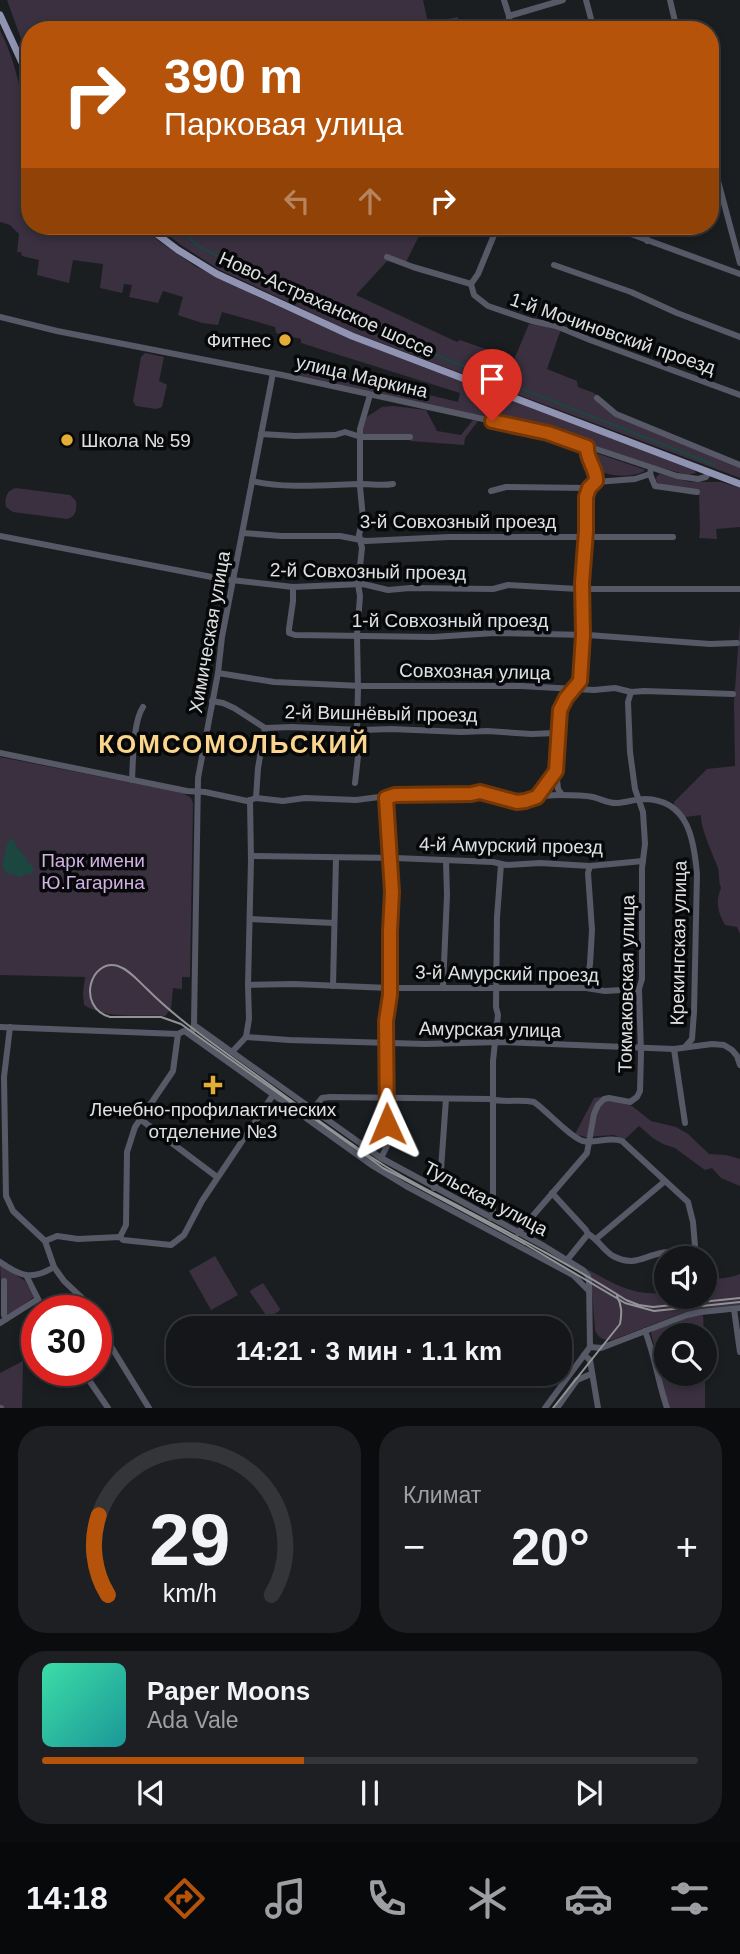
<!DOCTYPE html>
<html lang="ru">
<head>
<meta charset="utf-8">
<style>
	body { margin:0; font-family:Helvetica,sans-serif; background:#1d1f22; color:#f1f3f6; height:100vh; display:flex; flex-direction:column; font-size:26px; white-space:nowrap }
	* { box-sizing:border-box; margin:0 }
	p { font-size:23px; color:#9d9fa2 }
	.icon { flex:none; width:38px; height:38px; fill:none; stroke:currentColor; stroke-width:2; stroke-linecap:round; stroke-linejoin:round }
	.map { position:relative; height:1408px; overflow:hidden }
	.sheet { display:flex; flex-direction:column; gap:18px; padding:18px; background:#0b0c0e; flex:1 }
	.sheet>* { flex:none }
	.top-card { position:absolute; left:21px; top:21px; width:698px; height:214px; border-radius:28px; box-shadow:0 4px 10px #0003,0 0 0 2px #333538; background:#b45309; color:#fff; overflow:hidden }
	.tools { position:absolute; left:654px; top:1246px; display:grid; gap:14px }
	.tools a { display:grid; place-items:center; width:63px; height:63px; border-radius:50%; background:#141619; box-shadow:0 4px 10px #0003,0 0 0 2px #333538; font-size:35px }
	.speed { position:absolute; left:21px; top:1295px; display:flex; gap:14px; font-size:35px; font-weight:700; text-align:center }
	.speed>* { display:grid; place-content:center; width:91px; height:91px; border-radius:50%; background:#141619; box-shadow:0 4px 10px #0003,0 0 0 2px #333538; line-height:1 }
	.speed .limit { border:10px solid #d22; background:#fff; color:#111 }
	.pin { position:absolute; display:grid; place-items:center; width:60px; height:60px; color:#fff; margin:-72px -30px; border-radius:50% 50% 50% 0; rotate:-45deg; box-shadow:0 0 7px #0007 }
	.pin .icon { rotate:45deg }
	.me { position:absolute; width:77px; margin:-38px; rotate:359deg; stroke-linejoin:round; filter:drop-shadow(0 0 5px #0008) }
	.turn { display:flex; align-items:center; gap:24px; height:147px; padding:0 28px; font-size:32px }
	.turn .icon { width:91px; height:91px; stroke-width:2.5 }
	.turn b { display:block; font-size:49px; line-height:60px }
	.lanes { display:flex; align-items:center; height:66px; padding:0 28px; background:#0003; justify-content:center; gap:35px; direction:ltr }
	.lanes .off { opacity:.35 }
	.big { font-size:52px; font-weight:700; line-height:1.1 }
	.sheet .widget { flex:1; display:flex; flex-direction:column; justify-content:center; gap:10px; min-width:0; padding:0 24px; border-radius:28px; background:#1d1f22 }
	.sheet .dial { align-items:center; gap:0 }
	.dial svg { height:182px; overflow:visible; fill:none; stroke:#333538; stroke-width:7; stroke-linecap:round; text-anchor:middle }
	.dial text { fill:#f1f3f6; stroke:none }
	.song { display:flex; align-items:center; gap:21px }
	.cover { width:84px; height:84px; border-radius:10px; background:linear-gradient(135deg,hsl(160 70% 55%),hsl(180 70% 35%)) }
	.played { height:7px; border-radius:4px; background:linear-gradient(90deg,#b45309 40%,#333538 40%) }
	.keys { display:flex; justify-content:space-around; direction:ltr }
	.heat { display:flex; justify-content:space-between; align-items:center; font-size:38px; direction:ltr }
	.sheet .tiles { flex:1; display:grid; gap:18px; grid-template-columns:1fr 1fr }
	.widget:last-child { grid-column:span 2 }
	.trip { position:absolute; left:166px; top:1316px; width:406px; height:70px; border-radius:28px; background:#141619; box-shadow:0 4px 10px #0003,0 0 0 2px #333538; font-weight:700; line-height:70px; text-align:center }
	.menu { display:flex; height:112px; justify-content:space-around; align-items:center; background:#08090a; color:#9d9fa2 }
	.menu .icon { width:49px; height:49px }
	.menu .selected { color:#b45309 }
	.menu b { font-size:32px; color:#f1f3f6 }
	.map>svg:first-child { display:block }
	.green { fill:#3a3040 }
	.water { fill:#1b4740 }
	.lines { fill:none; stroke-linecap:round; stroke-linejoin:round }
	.stream { stroke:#1b4740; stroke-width:2 }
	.minor { stroke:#575967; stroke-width:6 }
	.major { stroke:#9093b1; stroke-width:7 }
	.tram { stroke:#919396; stroke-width:2 }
	.route-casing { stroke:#753606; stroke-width:18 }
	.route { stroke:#b45309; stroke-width:12 }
	.poi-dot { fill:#e4ad35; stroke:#070809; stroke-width:2.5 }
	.labels { text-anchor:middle; stroke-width:7; stroke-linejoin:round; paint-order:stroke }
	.street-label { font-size:19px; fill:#dee0e2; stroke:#070809 }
	.poi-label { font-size:19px; fill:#dee0e2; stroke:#070809; text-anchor:end }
	.park-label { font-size:19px; fill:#d2b1e5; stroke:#070809 }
	.district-label { font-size:26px; font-weight:bold; letter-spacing:2px; fill:#fbd58d; stroke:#070809 }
</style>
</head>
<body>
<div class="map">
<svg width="740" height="1408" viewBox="0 0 740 1408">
	<rect width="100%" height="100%" fill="#1b1e21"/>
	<g class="green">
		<polygon points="7,0 423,0 428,23 458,17 459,30 30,30 30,57 24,47"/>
		<path d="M0,30C9,48 16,69 20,89C23,102 22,117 30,127V226H140L160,242L195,266L260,298L351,339L694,470L696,473L688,475L650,465L549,430L520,423L456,411L297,375L296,370L298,365L301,364L458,402L460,393L301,343V339L276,333L275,327L222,312L218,325L202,323L178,315L183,297L163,291L158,303L129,297L132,285L124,284L122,293L100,288L103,264L73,260L69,283L37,275L39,260L22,256L21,252H17L19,234L10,225L0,222Z"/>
		<polygon points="157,226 414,226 414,228 422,230 404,266 387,261 356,295 457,342 460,340 497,353 496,356 513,362 529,324 561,329 547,369 577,381 578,387 594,393 606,405 604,407 740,467 740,478 352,332 218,269 181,245"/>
		<polygon points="145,353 164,357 159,381 167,385 162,407 156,409 136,406 133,401 141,357"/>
		<polygon points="393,406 426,410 437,431 461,435 473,420 478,421 465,438 464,445 410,441 411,436 365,436 362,434 365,418 382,407"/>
		<path d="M590,451L643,469L645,471C632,478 608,477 596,469Z"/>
		<polygon points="660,474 690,482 721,482 740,488 740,527 716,529 717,539 699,538 700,531 699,494 658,484 656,479 657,476"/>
		<path d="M16,488L70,495L76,501C77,509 76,517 67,519L13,512L6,507C4,498 7,490 16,488Z"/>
		<path d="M740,623V934L737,927L725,925C718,912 715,903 721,888C718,880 720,872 717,865C712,853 700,826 701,815L685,817L674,805V802L707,769L735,766L734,702Z"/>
		<path d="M0,757L183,793L191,798L193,803L190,977H182V989L173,988L171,1009L165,1016C137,1014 109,1020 84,1005L83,993L85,977L0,975Z"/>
		<polygon points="600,1097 632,1106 651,1121 676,1127 688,1134 709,1154 726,1155 740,1159 740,1186 721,1178 712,1168 705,1170 675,1148 663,1144 653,1138 639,1126 624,1140 614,1135 585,1137 575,1134 594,1098"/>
		<polygon points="215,1256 238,1295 211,1310 189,1271"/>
		<polygon points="0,1264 25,1281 34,1297 3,1320"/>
		<path d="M585,1268C614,1284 632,1296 667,1293V1297H705V1278C720,1279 726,1279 740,1274V1305L686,1312L612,1340C604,1341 598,1338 595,1330L591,1277Z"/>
		<polygon points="263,1283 280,1309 279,1311 268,1318 250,1292 251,1290"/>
		<polygon points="703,1315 704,1335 667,1335 667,1374 705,1374 705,1408 669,1408 660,1382 658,1363 651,1333 654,1330 689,1317"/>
		<polygon points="23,1361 22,1408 0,1408 0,1373"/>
	</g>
	<polygon class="water" points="10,839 14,840 18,849 27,859 27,862 31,864 34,870 29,875 25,874 21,877 6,873 2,866 8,842"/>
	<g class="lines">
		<polyline class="stream" points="175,226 198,246 307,301 405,343 715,465"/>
		<g class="minor">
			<polyline points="504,0 509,16 508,30"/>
			<polyline points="586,0 594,30"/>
			<polyline points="670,0 677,30"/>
			<polyline points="509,16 563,0"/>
			<polyline points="710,151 740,263"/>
			<polyline points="518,226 497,233 494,235 478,274 471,284 474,295 488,306 532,321 556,326 590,340 740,395"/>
			<polyline points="609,226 740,274"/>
			<polyline points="644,226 647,241"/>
			<polyline points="416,227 417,226"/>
			<polyline points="387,257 413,267 471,284"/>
			<polyline points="554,265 631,292 677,313 740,337"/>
			<polyline points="0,317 57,331 282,375 520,427 548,433 677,476 698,479 706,477 709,472"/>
			<polyline points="597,398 616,414 740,465"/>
			<polyline points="261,434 295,436 335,435 345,432 361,437 410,437"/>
			<polyline points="650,474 655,486 697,492"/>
			<path d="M252,481C286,489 325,485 360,484C372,484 382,486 393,484"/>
			<polyline points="596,482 635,479 650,474 651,469"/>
			<polyline points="491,491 506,487 589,488"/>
			<polyline points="243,533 281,536 340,536 366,541 449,537 673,537"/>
			<polyline points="0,536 222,579 293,587 363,584 388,590 410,588 493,589 508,585 578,589 740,589"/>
			<polyline points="293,587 293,601 289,629 289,633 295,635 433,637 495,633 588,635 710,644 737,643"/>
			<polyline points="218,673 274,682 362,686 521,686 594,690 615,688 631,692 644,691 733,694"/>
			<polyline points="212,701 223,703 234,708 265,728 292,727 361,730 391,729 461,732 487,731 531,734 557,733"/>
			<polyline points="357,729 358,689 357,635 360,596 358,584 362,548 359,535 363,518 360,487 360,429 370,395"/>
			<path d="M0,753L187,791L205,792L247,801L256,798L283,801L305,798L356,800L395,795L471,794C488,790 501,801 518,802C523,802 528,799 533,798C541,796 552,795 560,795C570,795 583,795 593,797C602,799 608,804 618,803C628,802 636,799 645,799C688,800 694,839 697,874L694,1012L692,1039L685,1047"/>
			<polyline points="556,771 558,789 562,795"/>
			<path d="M132,780C133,762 133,721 143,707"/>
			<polyline points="355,783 361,730"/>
			<path d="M537,797L556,771L560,710L566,698L580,681L583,630L582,583L586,532V497L589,488L596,482C597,469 586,459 587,447"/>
			<polyline points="256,798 258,768 265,728"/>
			<polyline points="251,856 395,858 493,862 506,865 540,863 590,866 643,861"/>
			<polyline points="250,919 334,923"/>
			<polyline points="248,985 294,984 389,988 586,988 605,991 639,989"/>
			<polyline points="333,986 336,858"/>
			<polyline points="443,987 447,895 446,861"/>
			<polyline points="586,988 590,964 592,930 588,873 590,866"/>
			<polyline points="194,1025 381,1158 544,1246 583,1270 588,1276 589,1281 590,1347 545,1408"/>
			<polyline points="0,1027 178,1034 184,1031 186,1032 373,1166 406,1186 573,1275 589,1291"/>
			<polyline points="10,1027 4,1077 6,1196 13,1211 45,1241 54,1267 64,1281 82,1298 90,1311"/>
			<polyline points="191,1035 194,1025 198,778 218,673 222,637 273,373"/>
			<polyline points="246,1037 289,1040 425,1044 501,1042 674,1049 712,1044 724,1045 732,1050 737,1056 740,1065"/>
			<polyline points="674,1049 685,1123"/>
			<polyline points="232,1052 246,1037 249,1019 248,985 251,860 250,800"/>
			<path d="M313,1109L322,1098L330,1097L489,1099C504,1103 519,1099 534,1102C547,1111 571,1138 583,1141C596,1144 608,1136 622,1141L688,1202L693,1222L696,1258"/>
			<polyline points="140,1119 217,1177"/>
			<polyline points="381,1158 387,1146 386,1036 390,995 390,931 392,892 386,798"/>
			<polyline points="434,1188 441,1169 446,1099"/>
			<polyline points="552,1193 586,1230 588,1234"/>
			<polyline points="491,1218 493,1211 493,1061 498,1015 496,1007 497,917 501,864"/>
			<polyline points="518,1233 587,1153 594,1114 598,1105 604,1099 609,1098 630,1102 637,1097 640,1091 641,1054 639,989 642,979 642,868 645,844 643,812 635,789 630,752 628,702 631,692"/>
			<polyline points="120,1237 126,1225 127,1152 135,1127 173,1071 178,1034"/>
			<polyline points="596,1239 665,1181"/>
			<polyline points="45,1241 57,1236 78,1239 120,1237 123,1240 171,1245 184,1235 202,1201 273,1095"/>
			<path d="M567,1260L588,1234C598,1239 603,1250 613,1256C634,1267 642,1257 661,1253C672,1251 683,1251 694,1248"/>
			<path d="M0,1262C20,1276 31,1281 54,1267"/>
			<polyline points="27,1277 44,1311"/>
			<polyline points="4,1281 4,1315 6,1319"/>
			<polyline points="734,1309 740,1352"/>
			<polyline points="96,1322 149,1408"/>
			<polyline points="0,1323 38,1299"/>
			<path d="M645,1331C655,1356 658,1382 667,1408"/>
			<polyline points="590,1347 601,1348 687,1315 701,1312 740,1308"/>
			<polyline points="584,1355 590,1360 598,1408"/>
			<polyline points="82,1370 108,1408"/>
			<polyline points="0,1408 1,1408"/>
			<polyline points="557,1408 577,1380 591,1374"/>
		</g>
		<g class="major">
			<polyline points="0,15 30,80"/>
			<polyline points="146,226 178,250 217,274 352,336 740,484"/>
		</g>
		<g class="tram">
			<path d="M740,1298L653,1307L639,1305L626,1300C574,1267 519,1238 464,1209C438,1195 411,1182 385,1166C340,1138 298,1105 255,1074C218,1047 180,1022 147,989C138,981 130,970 118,966C90,958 76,1007 110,1017H161L181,1024L383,1168L525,1244L625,1303L654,1311L740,1302"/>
			<path d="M553,1408L620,1324C622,1313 622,1306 617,1296"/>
		</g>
	</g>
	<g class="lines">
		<defs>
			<path id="route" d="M387,1124L386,1021L390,995V931L392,892L386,798L395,795L471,794L480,792L517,802L525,801L537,797L556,771L560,710L566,698L580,681L583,635L582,583L586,531V497L589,488L596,481C597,469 586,459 587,447L548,433L492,421"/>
		</defs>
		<use href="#route" class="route-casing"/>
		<use href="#route" class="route"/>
	</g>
	<g class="poi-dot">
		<circle cx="285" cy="340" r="7"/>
		<circle cx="67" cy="440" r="7"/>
		<path d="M209.5 1074.5h7v7h7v7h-7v7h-7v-7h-7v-7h7z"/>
	</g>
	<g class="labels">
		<g class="street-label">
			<text transform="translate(327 304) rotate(24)" y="7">Ново-Астраханское шоссе</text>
			<text transform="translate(613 333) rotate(19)" y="7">1-й Мочиновский проезд</text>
			<text transform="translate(362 376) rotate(13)" y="7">улица Маркина</text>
			<text x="458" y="528">3-й Совхозный проезд</text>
			<text transform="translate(368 571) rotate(1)" y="7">2-й Совхозный проезд</text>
			<text x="450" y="627">1-й Совхозный проезд</text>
			<text transform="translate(209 632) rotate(-80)" y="7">Химическая улица</text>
			<text transform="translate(475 671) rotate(1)" y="7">Совхозная улица</text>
			<text transform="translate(381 713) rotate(1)" y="7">2-й Вишнёвый проезд</text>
			<text transform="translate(511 845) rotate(1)" y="7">4-й Амурский проезд</text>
			<text transform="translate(678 943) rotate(-89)" y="7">Крекингская улица</text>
			<text transform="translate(507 973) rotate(1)" y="7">3-й Амурский проезд</text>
			<text transform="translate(626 984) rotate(-89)" y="7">Токмаковская улица</text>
			<text transform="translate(490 1029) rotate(1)" y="7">Амурская улица</text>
			<text transform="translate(486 1198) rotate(28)" y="7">Тульская улица</text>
		</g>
		<g class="poi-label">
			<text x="271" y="347">Фитнес</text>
			<text x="81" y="447" text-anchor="start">Школа № 59</text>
			<text x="213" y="1116" text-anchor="middle">Лечебно-профилактических<tspan x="213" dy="22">отделение №3</tspan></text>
		</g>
		<g class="park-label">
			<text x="93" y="867">Парк имени<tspan x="93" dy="22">Ю.Гагарина</tspan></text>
		</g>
		<g class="district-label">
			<text x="234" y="753">КОМСОМОЛЬСКИЙ</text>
		</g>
	</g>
</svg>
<div class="tools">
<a><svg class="icon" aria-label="sound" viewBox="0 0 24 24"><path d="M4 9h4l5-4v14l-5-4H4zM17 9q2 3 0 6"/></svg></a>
<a><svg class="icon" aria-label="search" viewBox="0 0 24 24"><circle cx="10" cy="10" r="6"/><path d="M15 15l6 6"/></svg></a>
</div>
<div class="speed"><div class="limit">30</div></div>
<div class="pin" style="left:492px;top:421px;background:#d93025"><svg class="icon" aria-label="arrive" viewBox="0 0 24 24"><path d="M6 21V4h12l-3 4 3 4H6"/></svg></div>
<svg class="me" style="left:387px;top:1124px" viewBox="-20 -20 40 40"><path d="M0-17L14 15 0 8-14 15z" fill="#b45309" stroke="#fff" stroke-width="4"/></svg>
<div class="trip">14:21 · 3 мин · 1.1 km</div>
<div class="top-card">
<div class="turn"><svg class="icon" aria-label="right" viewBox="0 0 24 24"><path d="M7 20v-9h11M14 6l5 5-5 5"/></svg><div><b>390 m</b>Парковая улица</div></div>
<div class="lanes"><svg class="icon off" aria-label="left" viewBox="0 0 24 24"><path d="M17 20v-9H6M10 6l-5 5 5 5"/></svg><svg class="icon off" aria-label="ahead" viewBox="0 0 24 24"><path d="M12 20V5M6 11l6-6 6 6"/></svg><svg class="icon" aria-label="right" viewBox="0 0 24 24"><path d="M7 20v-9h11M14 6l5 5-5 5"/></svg></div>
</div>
</div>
<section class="sheet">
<div class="tiles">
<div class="widget dial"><svg viewBox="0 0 100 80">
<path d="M14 69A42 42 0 1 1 86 69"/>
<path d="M14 69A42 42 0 0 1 10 34" stroke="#b45309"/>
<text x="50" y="56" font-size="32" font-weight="700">29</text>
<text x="50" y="72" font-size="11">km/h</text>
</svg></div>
<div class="widget"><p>Климат</p>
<div class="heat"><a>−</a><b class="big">20°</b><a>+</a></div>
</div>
<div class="widget">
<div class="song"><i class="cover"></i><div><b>Paper Moons</b><p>Ada Vale</p></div></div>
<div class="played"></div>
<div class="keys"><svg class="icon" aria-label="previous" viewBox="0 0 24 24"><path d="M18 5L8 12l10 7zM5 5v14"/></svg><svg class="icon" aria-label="pause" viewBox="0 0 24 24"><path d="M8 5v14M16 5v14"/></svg><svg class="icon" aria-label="next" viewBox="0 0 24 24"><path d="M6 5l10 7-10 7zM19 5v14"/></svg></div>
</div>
</div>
</section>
<nav class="menu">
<b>14:18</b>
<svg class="icon selected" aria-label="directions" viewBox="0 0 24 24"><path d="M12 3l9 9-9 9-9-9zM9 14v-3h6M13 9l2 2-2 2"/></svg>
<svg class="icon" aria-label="music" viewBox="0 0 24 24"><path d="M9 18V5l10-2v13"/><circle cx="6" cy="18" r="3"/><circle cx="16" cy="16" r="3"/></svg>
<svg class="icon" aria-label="phone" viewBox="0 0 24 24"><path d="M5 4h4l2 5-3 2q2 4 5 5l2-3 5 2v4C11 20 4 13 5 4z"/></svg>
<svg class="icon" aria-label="climate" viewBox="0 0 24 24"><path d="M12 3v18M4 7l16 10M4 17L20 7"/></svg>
<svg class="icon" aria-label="car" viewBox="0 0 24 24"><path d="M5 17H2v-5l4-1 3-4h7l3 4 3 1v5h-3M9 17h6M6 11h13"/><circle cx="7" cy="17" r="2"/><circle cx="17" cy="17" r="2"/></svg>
<svg class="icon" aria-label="filters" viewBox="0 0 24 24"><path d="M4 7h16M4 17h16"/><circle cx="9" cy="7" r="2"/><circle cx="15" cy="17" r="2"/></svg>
</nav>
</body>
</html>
